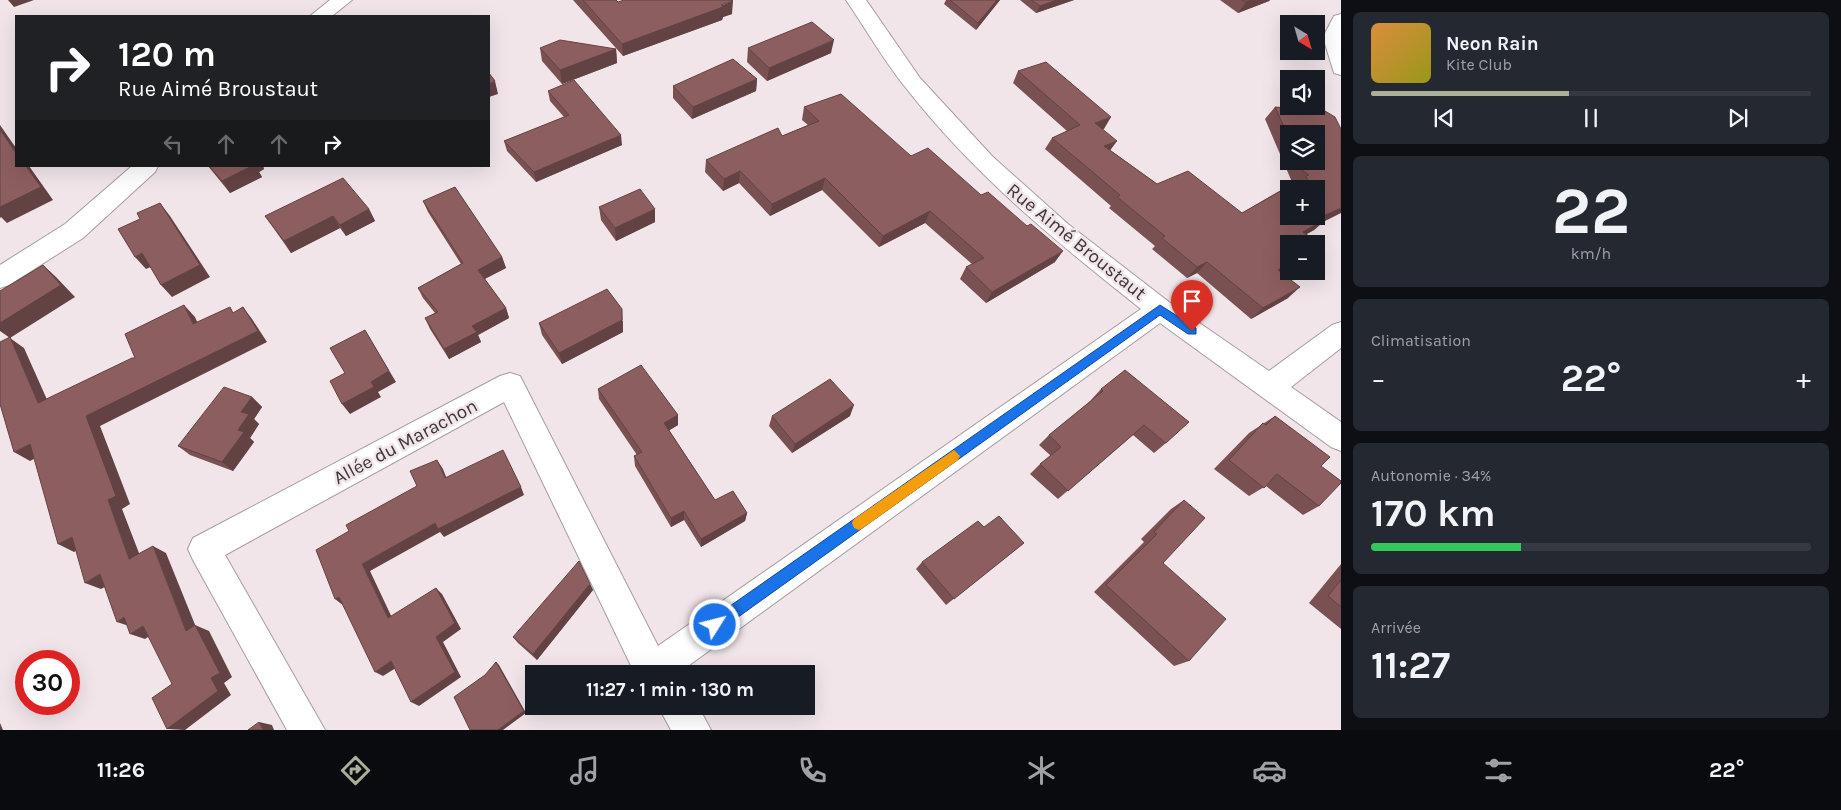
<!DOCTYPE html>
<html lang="fr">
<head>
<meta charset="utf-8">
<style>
	body { margin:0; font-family:Karla,sans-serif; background:#242831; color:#f1f3f6; height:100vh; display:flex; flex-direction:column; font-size:19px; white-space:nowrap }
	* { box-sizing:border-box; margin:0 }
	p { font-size:16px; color:#9ea1a6 }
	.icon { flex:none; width:28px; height:28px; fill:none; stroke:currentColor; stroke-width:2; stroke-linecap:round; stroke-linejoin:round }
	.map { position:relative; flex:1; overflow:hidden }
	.sheet { display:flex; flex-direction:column; gap:12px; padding:12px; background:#0d0f14; width:500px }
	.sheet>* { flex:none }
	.banner { position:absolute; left:15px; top:15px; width:475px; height:152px; border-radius:0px; box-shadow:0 5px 20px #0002; background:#202124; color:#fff; overflow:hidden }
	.needle { width:32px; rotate:143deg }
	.buttons { position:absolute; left:1280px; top:15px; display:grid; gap:10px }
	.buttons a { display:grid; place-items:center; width:45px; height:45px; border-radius:0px; background:#171b24; box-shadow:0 5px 20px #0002; font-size:25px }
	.speed { position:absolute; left:15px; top:650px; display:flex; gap:10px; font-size:25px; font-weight:700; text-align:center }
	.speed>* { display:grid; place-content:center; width:65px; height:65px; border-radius:50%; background:#171b24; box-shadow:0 5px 20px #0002; line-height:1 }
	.speed .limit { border:8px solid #d22; background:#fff; color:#111 }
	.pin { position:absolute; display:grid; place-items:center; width:42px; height:42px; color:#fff; margin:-51px -21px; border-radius:50% 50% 50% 0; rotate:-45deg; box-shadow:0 0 5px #0007 }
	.pin .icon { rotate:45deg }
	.me { position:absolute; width:55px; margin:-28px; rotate:54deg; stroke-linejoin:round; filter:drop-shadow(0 0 4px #0008) }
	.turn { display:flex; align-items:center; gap:18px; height:105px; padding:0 20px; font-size:22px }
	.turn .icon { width:65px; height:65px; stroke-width:2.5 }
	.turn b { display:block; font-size:35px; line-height:42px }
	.lanes { display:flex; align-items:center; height:48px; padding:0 20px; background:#0003; justify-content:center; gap:25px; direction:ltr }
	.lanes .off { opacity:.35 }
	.big { font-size:38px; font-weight:700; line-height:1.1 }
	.sheet .tile { flex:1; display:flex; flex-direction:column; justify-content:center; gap:8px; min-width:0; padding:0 18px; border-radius:8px; background:#242831 }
	.sheet .dial { align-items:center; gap:0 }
	.dial b { font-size:65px; line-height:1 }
	.song { display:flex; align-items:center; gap:15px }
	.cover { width:60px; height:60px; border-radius:8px; background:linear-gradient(135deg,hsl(30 70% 55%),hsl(60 70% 35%)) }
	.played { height:5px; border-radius:2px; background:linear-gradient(90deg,#abaf9a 45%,#363941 45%) }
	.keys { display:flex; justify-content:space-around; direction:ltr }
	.heat { display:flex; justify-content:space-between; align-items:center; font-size:28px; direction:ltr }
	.charge { height:8px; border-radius:4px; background:linear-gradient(90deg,#34c759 34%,#363941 0) }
	.trip { position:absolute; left:525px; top:665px; width:290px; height:50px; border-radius:0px; background:#171b24; box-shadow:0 5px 20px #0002; font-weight:700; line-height:50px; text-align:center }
	.dock { display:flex; height:80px; justify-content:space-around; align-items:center; background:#090b0e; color:#9ea1a6 }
	.dock .icon { width:35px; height:35px }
	.dock .active { color:#abaf9a }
	.dock b { font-size:22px; color:#f1f3f6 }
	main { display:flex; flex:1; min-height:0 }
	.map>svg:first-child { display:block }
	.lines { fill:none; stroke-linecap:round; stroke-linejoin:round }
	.street-casing { stroke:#a79ca0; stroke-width:2 }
	.street { fill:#fff; fill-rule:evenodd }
	.wall { fill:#795153; fill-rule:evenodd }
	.shaded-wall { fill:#634243 }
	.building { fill:#8d5e60; stroke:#634243; fill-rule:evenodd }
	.route { fill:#1a73e8; stroke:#114b97 }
	.slow { fill:#f59e0b }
	.labels { text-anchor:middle; stroke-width:5; stroke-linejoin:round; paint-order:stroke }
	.street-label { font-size:19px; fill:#3a3537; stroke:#f1e5ea }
</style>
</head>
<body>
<main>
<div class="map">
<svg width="1341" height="730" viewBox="0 0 1341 730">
	<rect width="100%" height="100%" fill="#f1e5ea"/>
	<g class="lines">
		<defs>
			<g id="street">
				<polygon points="330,0 352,0 332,16 310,16"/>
				<path d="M846,0H866L920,78L993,157L1068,224L1169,302L1269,371L1332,325L1341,322V348L1291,387L1341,422V451L1331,447L1160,323L677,674H635L504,402L225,555L325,730H287L193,560L188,549L193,538L500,376L510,373L520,376L658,646L1141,309C1055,241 974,175 906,88C884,61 866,29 846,0Z"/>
				<polygon points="1341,14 1341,75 1334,73 1323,37 1334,16"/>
				<polygon points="132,166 158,166 155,172 83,238 9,285 0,288 0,265 65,224"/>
				<polygon points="658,706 698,706 711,730 671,730"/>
			</g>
		</defs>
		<use href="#street" class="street-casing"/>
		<use href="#street" class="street"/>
	</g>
	<g class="wall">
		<polygon points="573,0 616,0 618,2 732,14 723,17 722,20 623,56"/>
		<polygon points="946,0 1000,0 976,30 944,4"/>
		<polygon points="1020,0 1074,0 1036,13"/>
		<polygon points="1220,0 1270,0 1269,1 1238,13"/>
		<polygon points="540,48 616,49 617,63 562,84 542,61"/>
		<polygon points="748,48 831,53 767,81 747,62"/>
		<path d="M1018,71L1104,129H1103L1110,150L1157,184L1242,213L1293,183L1292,182L1265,119L1275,107L1325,111L1323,222L1314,230L1306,234L1317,242L1315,244H1289V265L1281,272L1288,298L1251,319L1197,273L1187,278L1152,249L1155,246L1109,208L1111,206L1045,149L1052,138L1067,131L1013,83ZM1289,134L1316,161H1289Z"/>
		<polygon points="757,79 756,91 692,119 673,98 673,86"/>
		<polygon points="548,91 622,145 536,182 507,151 504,141 564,117 550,101"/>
		<polygon points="804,107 911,156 1055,262 986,303 960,279 966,267 972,264 925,223 879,247 822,190 770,216 739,183 723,191 705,172 706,160 782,136 808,125 802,120"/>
		<polygon points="208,166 263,166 264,169 259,172 262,177 230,193"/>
		<polygon points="423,201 502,257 506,268 485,279 506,308 509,318 478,335 481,342 449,359 430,329 425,318 435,313 423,298 418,288 461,264 428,212"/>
		<polygon points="599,207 655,222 616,241 601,220"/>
		<polygon points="369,209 375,221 346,236 340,228 291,253 265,216"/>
		<polygon points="623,321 623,332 562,364 542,335 539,323"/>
		<polygon points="598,389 678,415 678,425 669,430 715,500 747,513 745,521 701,547 684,520 671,527 635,466 634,456 637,455 599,399"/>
		<polygon points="1101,389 1166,443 1154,453 1133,435 1058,499 1030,474 1040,464 1051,456 1039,445 1049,435 1092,400 1091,400"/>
		<polygon points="252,397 262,407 254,419 259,424 250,438 254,442 233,471 190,455 178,446"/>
		<polygon points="772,416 850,416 792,453 769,426"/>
		<polygon points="1275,416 1321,466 1319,506 1303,515 1266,486 1249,496 1214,469 1249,433"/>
		<polygon points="1184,500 1163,563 1189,661 1174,666 1094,592 1144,542 1141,539 1171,509"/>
		<polygon points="1024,543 946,605 916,569 922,562"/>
		<polygon points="1341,564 1341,629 1309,603"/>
		<polygon points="590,584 593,590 537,660 518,643 513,637"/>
	</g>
	<g class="shaded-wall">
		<polygon points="8,0 34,0 14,7"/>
		<polygon points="997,0 1000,0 976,30 978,23"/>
		<polygon points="1057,0 1074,0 1036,13 1040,6"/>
		<polygon points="1252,0 1270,0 1269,1 1238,13 1246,2"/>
		<polygon points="733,1 732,14 723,17 722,20 623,56 622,44"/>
		<polygon points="834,40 831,53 767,81 769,68"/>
		<polygon points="616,49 617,63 562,84 560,70"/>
		<polygon points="757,79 756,91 692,119 693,107"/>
		<polygon points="495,81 498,94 489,97 489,84"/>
		<polygon points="1111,117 1104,129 1088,135 1095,123"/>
		<polygon points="0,125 16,148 16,153 0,130"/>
		<polygon points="621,135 622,145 536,182 534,172"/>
		<polygon points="1117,141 1109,152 1104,146"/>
		<polygon points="26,166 29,166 53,200 7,223 1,217 0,218 0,207"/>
		<polygon points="252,166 263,166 264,169 259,172 262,177 230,193 222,181"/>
		<polygon points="740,171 739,183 723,191 724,179"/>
		<polygon points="825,178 822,190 770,216 772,204"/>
		<polygon points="160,203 170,216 210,277 172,297 161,285"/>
		<polygon points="1341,208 1341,213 1323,222 1314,230 1291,243 1303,232 1323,216"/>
		<polygon points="369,209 375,221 346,236 340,225"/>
		<polygon points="655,209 655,222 616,241 615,228"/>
		<polygon points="930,211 925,223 879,247 883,236"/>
		<polygon points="333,216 340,228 291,253 284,241"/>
		<polygon points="1063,251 1055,262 986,303 992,292"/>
		<polygon points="142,253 153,266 146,269 135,257"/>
		<polygon points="502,257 506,268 482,280 478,270"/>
		<polygon points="1207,262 1197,273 1187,278 1197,267"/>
		<polygon points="1289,263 1289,265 1284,269 1266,280 1278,270"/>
		<polygon points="43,265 56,277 75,297 10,338 24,348 53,413 38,403 10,338 0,331 0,323"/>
		<polygon points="1300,287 1288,298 1251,319 1263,308"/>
		<polygon points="184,305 195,317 203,335 193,324"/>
		<polygon points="243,307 252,319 267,342 100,426 130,504 122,509 144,566 129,559 108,500 86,416"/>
		<polygon points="506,308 509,318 478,335 481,342 449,359 444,349 472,326"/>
		<polygon points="622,309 623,332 562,364 559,353"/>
		<polygon points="372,342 396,382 378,392 381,397 350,414 342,404 371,382"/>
		<polygon points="252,397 262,407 254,419 259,424 250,438 254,442 233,471 222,462 241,412"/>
		<polygon points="854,405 850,416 792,453 795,444"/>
		<polygon points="678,415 678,425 665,433 664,423"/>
		<polygon points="30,444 45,453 30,461 14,452"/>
		<polygon points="437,460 443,469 450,487 445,478"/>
		<polygon points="521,487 524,495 444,537 440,532 370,571 395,624 388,618 362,564 435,523"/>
		<polygon points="684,511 684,520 671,527 671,518"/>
		<polygon points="747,513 745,521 701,547 701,539"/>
		<polygon points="72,537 87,544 74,552 58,544"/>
		<polygon points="153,546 166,553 200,637 186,631"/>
		<polygon points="100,574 115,581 101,589 85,583"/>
		<polygon points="590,584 593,590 537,660 533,654"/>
		<polygon points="436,588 442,594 461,629 443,642 461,677 419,706 411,702 436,637"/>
		<polygon points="339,597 344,606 335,599"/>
		<polygon points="124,617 132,627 117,622"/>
		<polygon points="195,625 209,631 232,677 224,683 231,695 185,730 167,729"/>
		<polygon points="143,626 157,631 145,639 130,634"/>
		<polygon points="391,661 399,666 383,676 375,672"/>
		<polygon points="496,662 499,665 526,713 503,730 498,730"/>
		<polygon points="259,722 272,725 274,730 263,730"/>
		<polygon points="0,723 3,730 0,730"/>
	</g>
	<g class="building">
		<polygon points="583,0 616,0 618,2 624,0 732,0 733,1 721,5 723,7 622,44"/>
		<polygon points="950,0 997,0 978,23"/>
		<polygon points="1031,0 1057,0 1040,6"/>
		<polygon points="1242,0 1252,0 1246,2"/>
		<polygon points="812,22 834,40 769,68 748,48"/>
		<polygon points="560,40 616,49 560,70 540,48"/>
		<polygon points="733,59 757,79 693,107 673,86"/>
		<path d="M1046,62L1111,117L1095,123L1117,141L1104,146L1157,184L1188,171L1242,213L1300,180L1310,187L1306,176L1309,175L1303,171L1299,161H1316V134H1289V138L1275,107L1325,111L1335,117L1341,129V208L1323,216L1327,218L1303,232L1317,242L1314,244H1289V263L1278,270L1300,287L1263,308L1207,262L1197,267L1162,238L1165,236L1117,197L1120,195L1052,138L1080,125L1018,71ZM1289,189H1316V216H1289Z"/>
		<polygon points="489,73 495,81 489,84"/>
		<polygon points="574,80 621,135 534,172 504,141 569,115 548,91"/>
		<polygon points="841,94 911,156 928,148 981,195 988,192 1027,226 1031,224 1063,251 992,292 966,267 984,258 930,211 883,236 825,178 772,204 740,171 724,179 706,160 778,128 782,136 819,121 804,107"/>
		<polygon points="0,130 16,153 16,166 26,166 41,187 0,207"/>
		<polygon points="209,166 252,166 222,181"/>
		<polygon points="343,178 369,209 340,225 333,216 284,241 265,216"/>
		<polygon points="455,187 502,257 478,270 506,308 472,326 477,332 444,349 425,318 438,312 418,288 463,263 423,201"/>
		<polygon points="640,189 655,209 615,228 599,207"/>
		<polygon points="160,203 200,265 161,285 142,253 135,257 118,229 140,219 137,213"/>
		<polygon points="43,265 61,285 0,323 0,291"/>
		<polygon points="607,289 622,309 622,320 559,353 539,323"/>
		<polygon points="184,305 193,324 230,307 233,313 243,307 258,331 86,416 116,496 108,500 129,559 153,546 186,631 195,625 220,673 211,678 218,691 167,729 152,698 172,684 143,626 130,634 124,617 117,622 100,574 85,583 72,537 58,544 30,444 14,452 0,404 0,342 10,337 38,403 132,358 135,358 125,334"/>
		<polygon points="365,330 389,371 371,382 374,387 342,404 330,381 345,373 330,348"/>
		<polygon points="641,365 678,415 664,423 715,500 733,491 747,513 701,539 684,511 671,518 634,456 642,452 598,389"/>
		<polygon points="1125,370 1189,422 1166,443 1144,425 1068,491 1040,464 1061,447 1049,435 1103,391 1101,389"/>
		<polygon points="830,379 854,405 795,444 772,416"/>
		<polygon points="224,387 252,397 241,412 249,414 238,430 244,432 222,462 178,446"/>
		<polygon points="1275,416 1330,457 1321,466 1341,481 1341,483 1319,506 1277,474 1264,488 1229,460 1263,423 1266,425"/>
		<polygon points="503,450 521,487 438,529 435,523 362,564 388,618 436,588 455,623 436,637 455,672 411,702 391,661 375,672 339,597 335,599 316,550 349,531 346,525 417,486 410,471 437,460 445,478"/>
		<polygon points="1184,500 1205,518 1163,563 1226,619 1189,661 1106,585 1157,534 1154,532"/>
		<polygon points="999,516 1024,543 954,599 922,562 978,521 984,527"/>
		<polygon points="579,561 590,584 533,654 513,637"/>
		<polygon points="1341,580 1341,607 1328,596"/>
		<polygon points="496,662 524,711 498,730 470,730 454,697 485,675"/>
		<polygon points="259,722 263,730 248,730"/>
	</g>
	<polygon class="route" points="1160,305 1196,328 1196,334 1188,334 1160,315 720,630 715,632 710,630 708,625 710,620"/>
	<polygon class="slow" points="954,450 960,456 958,460 863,528 859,530 854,528 852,523 854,519"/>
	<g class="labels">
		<g class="street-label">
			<text transform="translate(1077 241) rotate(39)" y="7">Rue Aimé Broustaut</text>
			<text transform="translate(405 441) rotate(-28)" y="7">Allée du Marachon</text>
		</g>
	</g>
</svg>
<div class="buttons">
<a><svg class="needle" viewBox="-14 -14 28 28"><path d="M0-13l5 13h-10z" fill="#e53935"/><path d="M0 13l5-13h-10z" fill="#9ea1a6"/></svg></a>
<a><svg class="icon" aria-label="sound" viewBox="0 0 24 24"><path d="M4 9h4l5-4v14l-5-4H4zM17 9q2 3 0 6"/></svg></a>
<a><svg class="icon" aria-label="layers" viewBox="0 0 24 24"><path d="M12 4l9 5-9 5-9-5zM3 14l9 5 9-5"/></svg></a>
<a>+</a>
<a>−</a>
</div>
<div class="speed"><div class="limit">30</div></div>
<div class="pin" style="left:1192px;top:331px;background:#d93025"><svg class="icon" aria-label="arrive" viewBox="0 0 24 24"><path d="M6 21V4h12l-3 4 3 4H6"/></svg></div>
<svg class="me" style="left:715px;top:625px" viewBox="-20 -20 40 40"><circle r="17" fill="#1a73e8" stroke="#fff" stroke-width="3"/><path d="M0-11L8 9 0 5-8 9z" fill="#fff"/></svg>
<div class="trip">11:27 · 1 min · 130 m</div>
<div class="banner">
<div class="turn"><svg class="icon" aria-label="right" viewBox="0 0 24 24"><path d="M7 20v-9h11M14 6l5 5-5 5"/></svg><div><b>120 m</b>Rue Aimé Broustaut</div></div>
<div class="lanes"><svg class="icon off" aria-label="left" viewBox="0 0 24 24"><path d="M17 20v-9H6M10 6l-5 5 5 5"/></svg><svg class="icon off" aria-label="ahead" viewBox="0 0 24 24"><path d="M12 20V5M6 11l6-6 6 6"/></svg><svg class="icon off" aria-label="ahead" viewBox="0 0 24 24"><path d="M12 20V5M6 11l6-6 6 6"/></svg><svg class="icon" aria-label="right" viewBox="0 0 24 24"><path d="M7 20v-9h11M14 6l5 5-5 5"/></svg></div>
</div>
</div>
<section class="sheet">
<div class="tile">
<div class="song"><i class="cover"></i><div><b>Neon Rain</b><p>Kite Club</p></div></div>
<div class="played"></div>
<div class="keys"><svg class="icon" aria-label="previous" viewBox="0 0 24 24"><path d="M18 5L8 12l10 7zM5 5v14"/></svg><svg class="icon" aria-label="pause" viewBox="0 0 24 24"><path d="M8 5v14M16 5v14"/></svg><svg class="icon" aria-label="next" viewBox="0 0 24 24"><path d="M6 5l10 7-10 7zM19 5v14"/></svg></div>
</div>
<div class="tile dial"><b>22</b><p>km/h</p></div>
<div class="tile"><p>Climatisation</p>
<div class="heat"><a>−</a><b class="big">22°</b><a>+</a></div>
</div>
<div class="tile"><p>Autonomie · 34%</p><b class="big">170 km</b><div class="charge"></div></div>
<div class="tile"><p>Arrivée</p><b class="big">11:27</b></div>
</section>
</main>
<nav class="dock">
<b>11:26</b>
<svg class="icon active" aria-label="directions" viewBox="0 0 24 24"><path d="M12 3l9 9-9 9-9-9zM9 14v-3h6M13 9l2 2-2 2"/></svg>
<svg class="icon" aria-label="music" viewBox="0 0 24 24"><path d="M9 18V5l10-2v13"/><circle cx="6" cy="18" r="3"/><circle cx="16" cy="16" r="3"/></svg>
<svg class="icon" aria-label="phone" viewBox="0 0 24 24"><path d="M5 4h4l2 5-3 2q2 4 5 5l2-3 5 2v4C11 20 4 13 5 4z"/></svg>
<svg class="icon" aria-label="climate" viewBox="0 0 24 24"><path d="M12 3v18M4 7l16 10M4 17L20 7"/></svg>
<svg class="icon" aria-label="car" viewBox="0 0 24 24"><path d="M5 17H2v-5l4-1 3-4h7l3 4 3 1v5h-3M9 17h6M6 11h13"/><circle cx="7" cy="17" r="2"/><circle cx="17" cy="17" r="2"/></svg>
<svg class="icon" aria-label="filters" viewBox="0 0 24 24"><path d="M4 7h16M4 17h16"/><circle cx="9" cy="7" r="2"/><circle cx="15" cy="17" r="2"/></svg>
<b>22°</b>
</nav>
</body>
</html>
